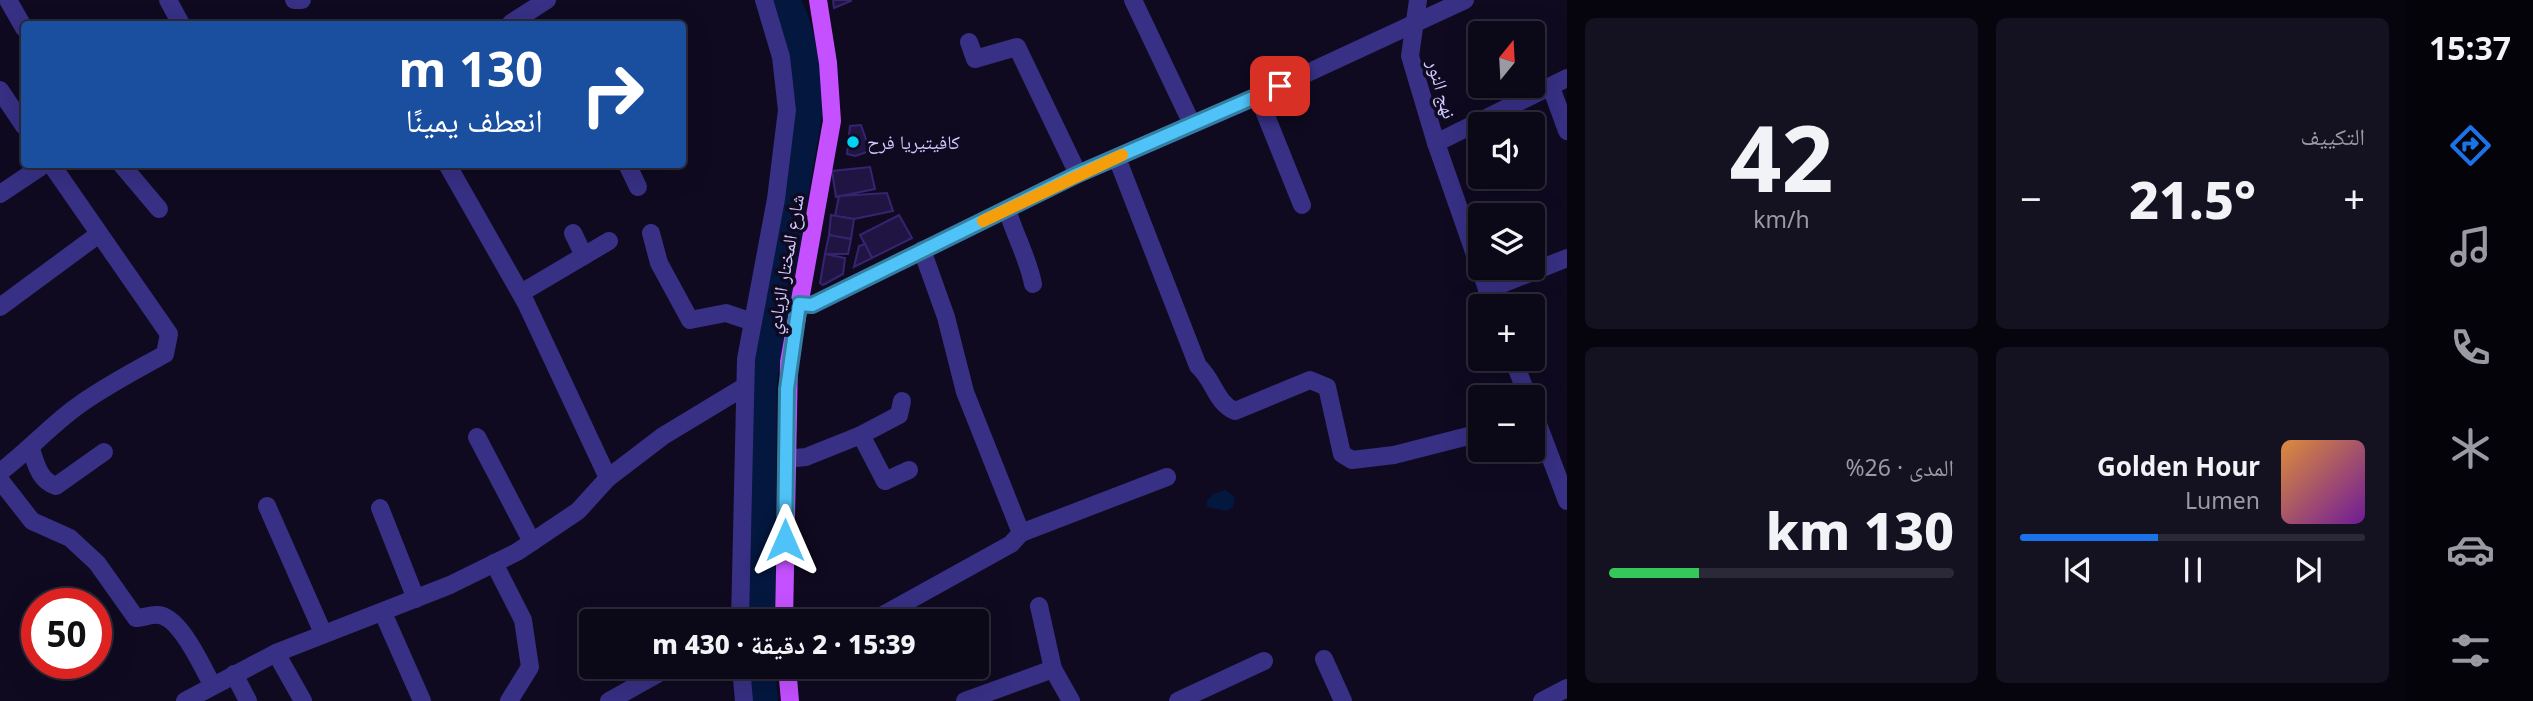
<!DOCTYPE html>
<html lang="ar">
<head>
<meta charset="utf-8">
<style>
	body { margin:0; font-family:"Noto Sans","Noto Naskh Arabic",sans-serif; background:#141121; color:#f1f3f6; direction:rtl; height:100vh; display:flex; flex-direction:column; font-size:26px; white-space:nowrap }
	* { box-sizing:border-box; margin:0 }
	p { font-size:23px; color:#9a9aa2 }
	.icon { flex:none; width:38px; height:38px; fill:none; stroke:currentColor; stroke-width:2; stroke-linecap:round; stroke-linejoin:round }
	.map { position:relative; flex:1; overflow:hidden; direction:ltr }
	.panel { display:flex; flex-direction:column; gap:18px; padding:18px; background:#06040d; width:840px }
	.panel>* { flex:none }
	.hud { position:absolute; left:21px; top:21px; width:665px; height:147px; border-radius:7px; box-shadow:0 7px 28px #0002,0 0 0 2px #2b2937; direction:rtl; background:#1a4fa0; color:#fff; overflow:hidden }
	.needle { width:46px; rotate:18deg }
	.buttons { position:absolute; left:1468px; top:21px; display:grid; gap:14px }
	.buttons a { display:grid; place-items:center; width:77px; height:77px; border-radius:7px; background:#0b0818; box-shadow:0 7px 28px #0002,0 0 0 2px #2b2937; font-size:35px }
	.speed { position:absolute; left:21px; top:588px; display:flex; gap:14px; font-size:35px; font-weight:700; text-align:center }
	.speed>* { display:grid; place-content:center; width:91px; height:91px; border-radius:50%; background:#0b0818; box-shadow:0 7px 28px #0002,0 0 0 2px #2b2937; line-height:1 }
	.speed .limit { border:10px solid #d22; background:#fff; color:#111 }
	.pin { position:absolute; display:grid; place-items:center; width:60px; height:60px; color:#fff; margin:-30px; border-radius:14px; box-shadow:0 4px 10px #0006 }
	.me { position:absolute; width:77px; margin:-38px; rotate:0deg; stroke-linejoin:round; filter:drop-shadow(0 0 5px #0008) }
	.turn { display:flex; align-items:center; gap:24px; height:147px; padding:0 28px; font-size:32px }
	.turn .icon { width:91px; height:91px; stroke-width:2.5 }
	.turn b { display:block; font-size:49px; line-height:60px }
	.big { font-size:52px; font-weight:800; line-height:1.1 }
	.panel .tile { flex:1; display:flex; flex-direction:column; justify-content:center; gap:10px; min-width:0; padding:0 24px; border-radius:10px; background:#141121 }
	.panel .dial { align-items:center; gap:0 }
	.dial b { font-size:91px; line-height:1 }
	.song { display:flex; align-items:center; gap:21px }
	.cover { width:84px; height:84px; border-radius:10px; background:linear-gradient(135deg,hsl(30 70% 55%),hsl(280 70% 35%)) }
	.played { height:7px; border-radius:4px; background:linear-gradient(90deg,#1a73e8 40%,#2b2937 40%) }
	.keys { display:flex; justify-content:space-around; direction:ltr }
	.heat { display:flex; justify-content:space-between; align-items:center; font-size:38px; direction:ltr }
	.charge { height:10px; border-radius:5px; background:linear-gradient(90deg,#34c759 26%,#2b2937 0) }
	.panel .tiles { flex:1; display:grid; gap:18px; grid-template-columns:repeat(2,1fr) }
	.trip { position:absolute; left:579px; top:609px; width:410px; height:70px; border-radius:7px; background:#0b0818; box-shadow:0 7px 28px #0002,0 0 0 2px #2b2937; font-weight:800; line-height:70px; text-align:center; direction:rtl }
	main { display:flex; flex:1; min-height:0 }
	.menu { display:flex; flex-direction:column; width:126px; justify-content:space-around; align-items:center; background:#04030a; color:#9a9aa2 }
	.menu .icon { width:49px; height:49px }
	.menu .on { color:#1a73e8 }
	.menu b { font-size:32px; color:#f1f3f6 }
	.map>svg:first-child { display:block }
	.water { fill:#04173f }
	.building { fill:#201443; stroke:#362471; stroke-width:2 }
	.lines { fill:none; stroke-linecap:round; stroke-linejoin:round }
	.minor { stroke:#373084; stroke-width:18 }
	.major { stroke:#c450ff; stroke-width:18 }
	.route-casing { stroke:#337fa1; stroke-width:18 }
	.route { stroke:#4fc3f7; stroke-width:12 }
	.slow { stroke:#f59e0b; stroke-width:12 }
	.poi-dot { fill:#00d2f4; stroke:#0f0a20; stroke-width:2.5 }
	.labels { text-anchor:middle; stroke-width:7; stroke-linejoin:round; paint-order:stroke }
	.street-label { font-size:19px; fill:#d1c9ff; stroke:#0f0a20 }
	.poi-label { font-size:19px; fill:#d1c9ff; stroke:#0f0a20; text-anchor:start }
</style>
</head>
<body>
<main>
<nav class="menu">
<b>15:37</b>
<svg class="icon on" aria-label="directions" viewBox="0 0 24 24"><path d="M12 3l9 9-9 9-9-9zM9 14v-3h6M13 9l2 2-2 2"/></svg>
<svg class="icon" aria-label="music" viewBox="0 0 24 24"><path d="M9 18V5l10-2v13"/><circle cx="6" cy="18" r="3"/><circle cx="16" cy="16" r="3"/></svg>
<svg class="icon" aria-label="phone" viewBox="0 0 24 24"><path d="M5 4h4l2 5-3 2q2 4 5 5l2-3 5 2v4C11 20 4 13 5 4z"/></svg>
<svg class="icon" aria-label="climate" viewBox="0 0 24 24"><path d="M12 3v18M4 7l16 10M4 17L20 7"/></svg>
<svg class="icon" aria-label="car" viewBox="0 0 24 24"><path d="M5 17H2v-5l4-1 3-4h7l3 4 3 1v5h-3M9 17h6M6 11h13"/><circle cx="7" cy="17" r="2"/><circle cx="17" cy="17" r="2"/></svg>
<svg class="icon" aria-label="filters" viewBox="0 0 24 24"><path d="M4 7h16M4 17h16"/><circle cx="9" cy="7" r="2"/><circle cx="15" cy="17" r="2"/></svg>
</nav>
<section class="panel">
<div class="tiles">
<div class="tile"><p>التكييف</p>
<div class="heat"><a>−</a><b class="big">21.5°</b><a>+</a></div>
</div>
<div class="tile dial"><b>42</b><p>km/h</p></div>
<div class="tile">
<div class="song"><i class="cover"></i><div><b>Golden Hour</b><p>Lumen</p></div></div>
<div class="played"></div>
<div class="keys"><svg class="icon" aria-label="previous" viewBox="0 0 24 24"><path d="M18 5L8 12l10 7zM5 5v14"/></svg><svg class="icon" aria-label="pause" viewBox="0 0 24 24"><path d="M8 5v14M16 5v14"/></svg><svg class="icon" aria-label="next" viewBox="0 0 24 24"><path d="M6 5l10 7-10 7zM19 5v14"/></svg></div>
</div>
<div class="tile"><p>المدى · 26%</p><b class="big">130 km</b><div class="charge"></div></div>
</div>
</section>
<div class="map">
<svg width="1567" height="701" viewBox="0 0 1567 701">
	<rect width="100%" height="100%" fill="#0f0a20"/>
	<g class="water">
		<path d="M770,0H801C818,33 823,79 822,115L777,381L775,621H749L750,401L753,360L796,107L789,56Z"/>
		<polygon points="1225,490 1235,497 1233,507 1227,511 1207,507 1206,502 1213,494"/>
		<polygon points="749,667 775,667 778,701 751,701"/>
	</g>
	<g class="building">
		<polygon points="833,0 850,0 851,1 834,8"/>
		<polygon points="861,125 870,151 855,156 847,154 850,126"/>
		<polygon points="870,167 875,189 836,197 832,171"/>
		<polygon points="887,193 893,211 854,219 835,216 839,196"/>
		<polygon points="831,215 854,219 851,239 829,235"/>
		<polygon points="899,215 912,238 872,258 860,235"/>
		<polygon points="829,235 851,239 848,254 825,254"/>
		<polygon points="865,244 872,258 854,267 859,246"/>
		<polygon points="825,254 845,258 843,274 823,285 820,283"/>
	</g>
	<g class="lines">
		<g class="minor">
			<polyline points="8,0 24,28"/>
			<polyline points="168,0 181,24"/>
			<polyline points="294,0 302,0"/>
			<polyline points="1133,0 1192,124"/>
			<polyline points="1418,0 1410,56 1436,143 1493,306"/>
			<polyline points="511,23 547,0"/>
			<polyline points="969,42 975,59 1017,47 1078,174"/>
			<polyline points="1551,87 1567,131"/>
			<polyline points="0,90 24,126"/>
			<polyline points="1258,96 1302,205"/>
			<polyline points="1436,143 1567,78"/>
			<path d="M1117,158L1198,366C1214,380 1215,402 1235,411L1310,380L1327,387L1342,454L1352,460L1394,455L1480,433"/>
			<polyline points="121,164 159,209"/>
			<polyline points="447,164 526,303 608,478"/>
			<polyline points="627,164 638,187"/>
			<polyline points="0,194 45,164"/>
			<path d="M1007,209C1015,236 1028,258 1033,284"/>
			<polyline points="573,233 584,256"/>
			<polyline points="651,233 659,263 690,320 726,313 753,322"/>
			<polyline points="1487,290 1567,258"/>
			<polyline points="521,293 609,241"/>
			<polyline points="799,304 812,305 1078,174 1258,96 1465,0"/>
			<polyline points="0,307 99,234"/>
			<polyline points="1513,359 1528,397"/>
			<polyline points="1533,411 1567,501"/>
			<polyline points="861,435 899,415 902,401"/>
			<polyline points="477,437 532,542"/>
			<path d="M31,449C36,464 39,480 56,486L104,452"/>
			<polyline points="786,459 806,457 861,435 885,481 909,470"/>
			<path d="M0,472C27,452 48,428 75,408C103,387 135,371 165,354L169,334L51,164"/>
			<path d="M0,480L32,521L70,538L97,563L136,618C143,618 151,614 158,615C180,616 202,667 212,684"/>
			<polyline points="267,506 323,633"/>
			<polyline points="380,508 416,599"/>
			<polyline points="1021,533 1167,477"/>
			<polyline points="494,563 523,620 530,667 509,701"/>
			<polyline points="1039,606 1053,669 1071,701"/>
			<polyline points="383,613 422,701"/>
			<polyline points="740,621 746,359 776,199 787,110 781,57 764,0"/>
			<polyline points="872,621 1011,544 1021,533 965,392 946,317 922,250"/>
			<polyline points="276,653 303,701"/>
			<polyline points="1324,659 1343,701"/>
			<polyline points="741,667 744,701"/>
			<polyline points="234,674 248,701"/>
			<polyline points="185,701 276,653 450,585 517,552 578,511 608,478 663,436 744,387"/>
			<polyline points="609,701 670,667"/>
			<polyline points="965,701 1053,669"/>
			<polyline points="1178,701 1264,661"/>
			<polyline points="1542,701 1567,688"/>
		</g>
		<g class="major">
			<polyline points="784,621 789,362 832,121 828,63 818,0"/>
			<polyline points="787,667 790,701"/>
		</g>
	</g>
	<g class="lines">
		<defs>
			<polyline id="route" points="785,540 787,389 799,304 812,305 1078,174 1280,86"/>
		</defs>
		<use href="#route" class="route-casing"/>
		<use href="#route" class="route"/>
		<polyline class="slow" points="983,221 1122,155"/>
	</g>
	<circle class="poi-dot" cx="853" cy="142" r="7"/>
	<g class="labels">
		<g class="street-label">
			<text transform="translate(1442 89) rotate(74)" y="7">نهج النور</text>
			<text transform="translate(785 264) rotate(-80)" y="7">شارع المختار الزيادي</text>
		</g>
		<g class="poi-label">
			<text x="867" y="149">كافيتيريا فرح</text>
		</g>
	</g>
</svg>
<div class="buttons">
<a><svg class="needle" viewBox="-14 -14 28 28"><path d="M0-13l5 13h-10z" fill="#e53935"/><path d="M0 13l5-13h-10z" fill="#9a9aa2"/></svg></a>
<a><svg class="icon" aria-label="sound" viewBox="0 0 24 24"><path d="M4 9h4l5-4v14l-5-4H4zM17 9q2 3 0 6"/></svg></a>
<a><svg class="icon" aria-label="layers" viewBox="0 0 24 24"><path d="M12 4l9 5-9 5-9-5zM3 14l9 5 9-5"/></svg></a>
<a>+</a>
<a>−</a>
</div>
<div class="speed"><div class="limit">50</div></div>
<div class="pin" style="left:1280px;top:86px;background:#d93025"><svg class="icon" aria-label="arrive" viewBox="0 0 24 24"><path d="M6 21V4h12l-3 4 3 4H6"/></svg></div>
<svg class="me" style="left:785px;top:540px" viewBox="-20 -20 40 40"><path d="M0-17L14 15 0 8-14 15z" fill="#4fc3f7" stroke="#fff" stroke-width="4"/></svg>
<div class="trip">15:39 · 2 دقيقة · 430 m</div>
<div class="hud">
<div class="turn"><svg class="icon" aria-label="right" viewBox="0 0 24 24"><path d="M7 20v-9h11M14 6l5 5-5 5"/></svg><div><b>130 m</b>انعطف يمينًا</div></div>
</div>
</div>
</main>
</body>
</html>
